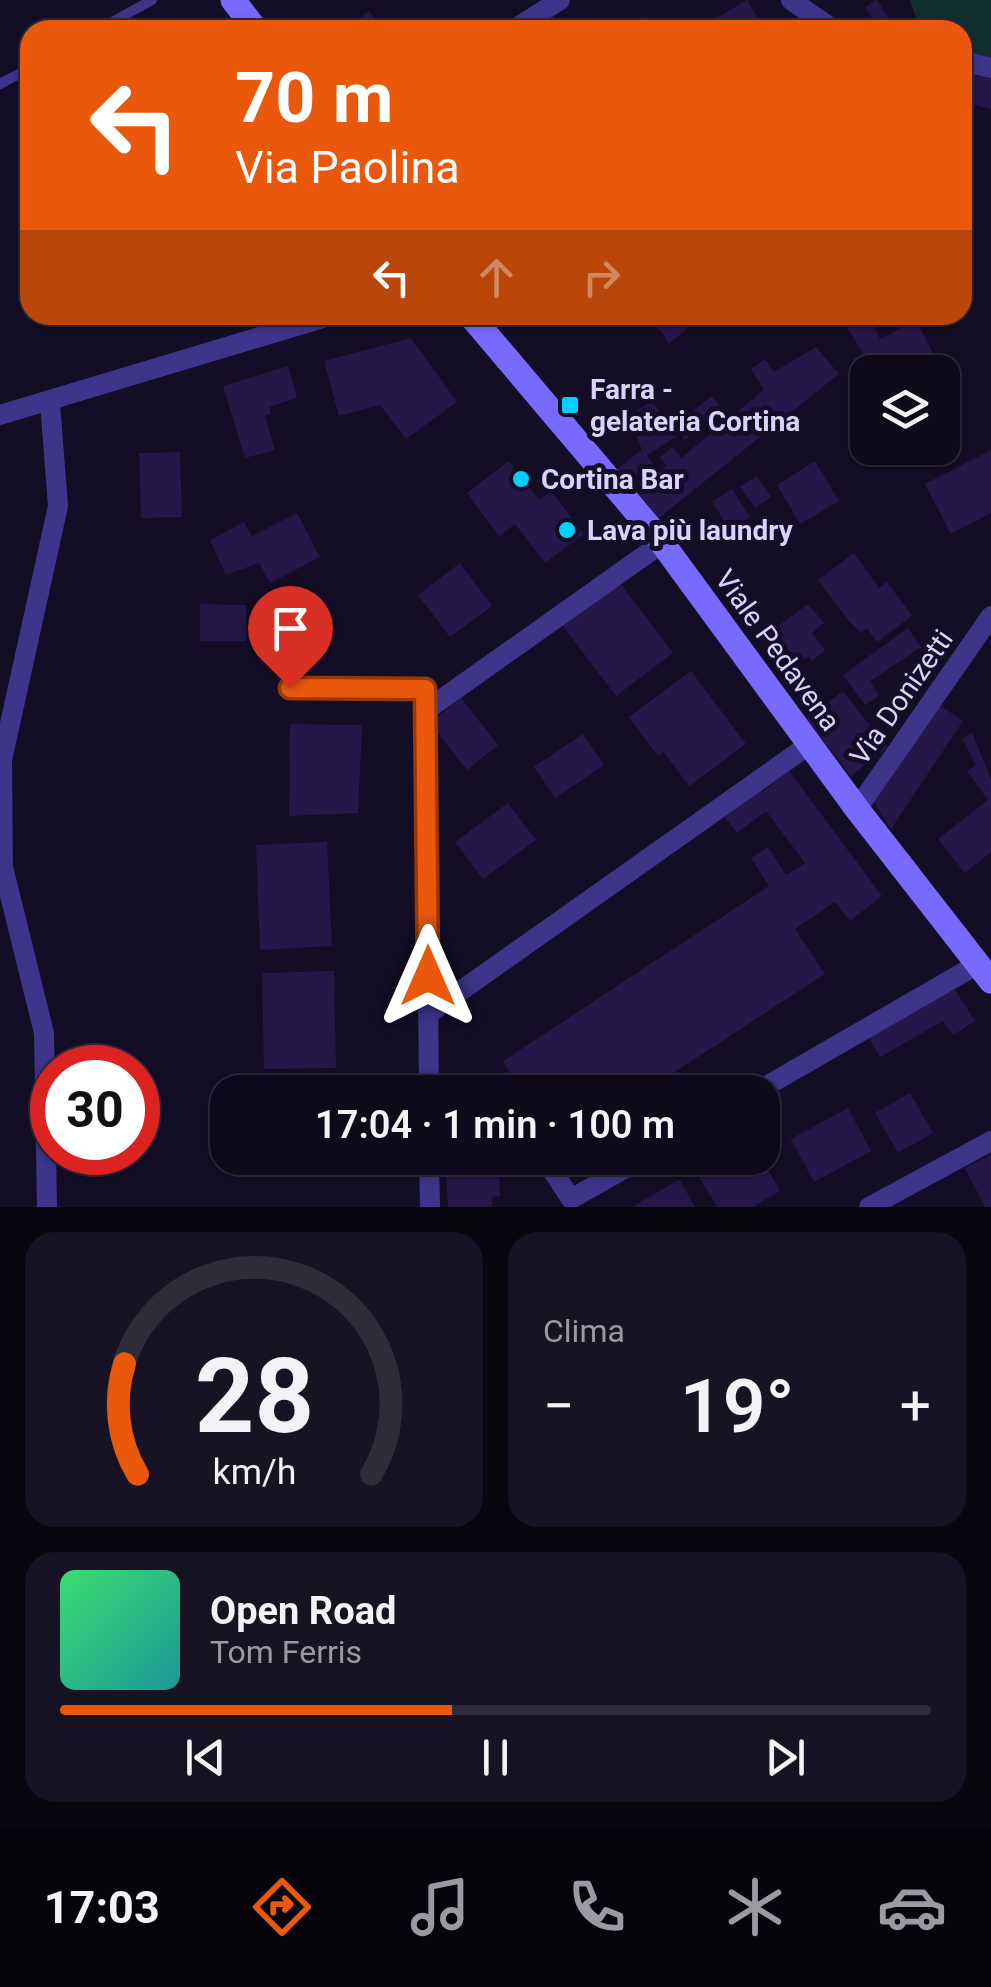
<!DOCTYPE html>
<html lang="it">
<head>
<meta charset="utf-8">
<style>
	body { margin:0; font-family:Roboto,sans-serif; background:#171325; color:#f1f3f6; height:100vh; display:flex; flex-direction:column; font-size:38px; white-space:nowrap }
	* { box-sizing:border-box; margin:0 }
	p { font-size:32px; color:#9b9aa3 }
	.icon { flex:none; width:55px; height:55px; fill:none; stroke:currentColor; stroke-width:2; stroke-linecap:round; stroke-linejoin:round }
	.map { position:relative; height:1207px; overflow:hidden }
	.sheet { display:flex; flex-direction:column; gap:25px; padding:25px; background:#08060f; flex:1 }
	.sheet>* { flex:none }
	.hud { position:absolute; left:20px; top:20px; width:952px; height:305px; border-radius:30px; box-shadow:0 2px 8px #0004,0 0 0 2px #2e2b3b; background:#ea580c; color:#fff; overflow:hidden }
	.fabs { position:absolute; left:850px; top:355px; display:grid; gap:20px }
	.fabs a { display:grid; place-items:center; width:110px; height:110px; border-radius:20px; background:#0e0a1c; box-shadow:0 2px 8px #0004,0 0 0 2px #2e2b3b; font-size:50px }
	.speed { position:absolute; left:30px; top:1045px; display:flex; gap:20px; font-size:50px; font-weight:700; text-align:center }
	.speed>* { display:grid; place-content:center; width:130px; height:130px; border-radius:50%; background:#0e0a1c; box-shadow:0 2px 8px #0004,0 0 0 2px #2e2b3b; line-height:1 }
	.speed .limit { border:15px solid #d22; background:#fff; color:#111 }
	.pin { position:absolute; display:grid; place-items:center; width:85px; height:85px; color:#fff; margin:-102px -42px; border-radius:50% 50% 50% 0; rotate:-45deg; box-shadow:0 0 10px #0007 }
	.pin .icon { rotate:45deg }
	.me { position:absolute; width:110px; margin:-55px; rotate:0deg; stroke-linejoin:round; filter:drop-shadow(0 0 8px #0008) }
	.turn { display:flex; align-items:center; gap:35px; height:210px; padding:0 50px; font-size:45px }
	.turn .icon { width:130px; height:130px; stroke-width:2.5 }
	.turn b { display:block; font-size:70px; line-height:85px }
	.lanes { display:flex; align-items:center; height:95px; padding:0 50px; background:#0003; justify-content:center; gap:50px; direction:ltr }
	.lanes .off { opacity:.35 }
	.big { font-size:75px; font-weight:600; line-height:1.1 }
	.sheet .widget { flex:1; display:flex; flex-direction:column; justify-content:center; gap:15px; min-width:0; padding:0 35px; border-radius:30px; background:#171325 }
	.sheet .dial { align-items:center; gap:0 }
	.dial svg { height:260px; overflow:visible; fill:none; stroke:#2e2b3b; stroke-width:7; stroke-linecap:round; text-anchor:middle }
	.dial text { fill:#f1f3f6; stroke:none }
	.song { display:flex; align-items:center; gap:30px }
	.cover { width:120px; height:120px; border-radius:15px; background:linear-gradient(135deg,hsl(140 70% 55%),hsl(180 70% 35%)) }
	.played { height:10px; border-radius:5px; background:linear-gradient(90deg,#ea580c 45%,#2e2b3b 45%) }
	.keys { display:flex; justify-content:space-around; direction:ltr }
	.heat { display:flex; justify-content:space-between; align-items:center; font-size:55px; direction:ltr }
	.sheet .tiles { flex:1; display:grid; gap:25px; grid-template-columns:1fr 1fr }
	.widget:last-child { grid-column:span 2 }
	.trip { position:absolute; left:210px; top:1075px; width:570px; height:100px; border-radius:30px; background:#0e0a1c; box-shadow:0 2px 8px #0004,0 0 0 2px #2e2b3b; font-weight:600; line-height:100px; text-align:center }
	.dock { display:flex; height:160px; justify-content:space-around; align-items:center; background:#06040b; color:#9b9aa3 }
	.dock .icon { width:70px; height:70px }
	.dock .on { color:#ea580c }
	.dock b { font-size:45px; color:#f1f3f6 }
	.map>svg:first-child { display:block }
	.green { fill:#0f2f30 }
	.building { fill:#251748 }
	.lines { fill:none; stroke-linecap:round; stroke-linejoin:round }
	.lane { stroke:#3e3489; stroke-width:10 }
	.street { stroke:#3e3489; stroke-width:20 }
	.secondary { stroke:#7869ff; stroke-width:25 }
	.route-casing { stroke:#983908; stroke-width:25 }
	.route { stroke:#ea580c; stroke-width:18 }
	.poi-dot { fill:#00d0fd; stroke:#130d26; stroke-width:4 }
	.labels { text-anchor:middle; stroke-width:10; stroke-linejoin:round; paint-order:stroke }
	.poi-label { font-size:28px; font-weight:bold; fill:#dad2ff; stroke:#130d26; text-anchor:start }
	.street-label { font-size:28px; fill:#dad2ff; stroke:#130d26 }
</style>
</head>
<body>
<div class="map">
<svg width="991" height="1207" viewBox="0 0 991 1207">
	<rect width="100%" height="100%" fill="#130d26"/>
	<polygon class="green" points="910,0 991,0 991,65 963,60 962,30 920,30"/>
	<g class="building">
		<polygon points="747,0 765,30 703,30 701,27"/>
		<polygon points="876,0 877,0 896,30 879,30 865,7"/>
		<polygon points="369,11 383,30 344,30"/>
		<polygon points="646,16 655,30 624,30"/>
		<polygon points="962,70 991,78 991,109 962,102"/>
		<polygon points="648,315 695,315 699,320 669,343"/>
		<polygon points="869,316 880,339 916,320 940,367 929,372 874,372 847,327"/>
		<polygon points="411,338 457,402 406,439 380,405 339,416 324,361"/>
		<polygon points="816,347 839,374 654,522 615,470 642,450 628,416 652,401 677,436 647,455 658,472 666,466 660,457 673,447 681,458 764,390 751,369 765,359 774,372"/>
		<polygon points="288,366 297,398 269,407 271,414 265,416 275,450 245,458 223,386"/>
		<polygon points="712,396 720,407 685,440 674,426"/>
		<polygon points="991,450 991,513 951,534 925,484"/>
		<polygon points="180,452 182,517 141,518 139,453"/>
		<polygon points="509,461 539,500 551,491 584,534 545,563 515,524 499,536 467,493"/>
		<polygon points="815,461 839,501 800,524 777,485"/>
		<polygon points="757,476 771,497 755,508 740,487"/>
		<polygon points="732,489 750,517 730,530 712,502"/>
		<polygon points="297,513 320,557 270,583 259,563 226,575 210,540 244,522 252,536"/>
		<polygon points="854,553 879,588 887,582 912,616 877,642 867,628 861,633 849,621 818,580"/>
		<polygon points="460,563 492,606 450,637 418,595"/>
		<polygon points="616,578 673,653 616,696 559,621"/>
		<polygon points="200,604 246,605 246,641 200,641"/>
		<polygon points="808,604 824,623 812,633 825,650 812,661 808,656 798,664 770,632"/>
		<polygon points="908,628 921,647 870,681 879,696 865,705 843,675"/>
		<polygon points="691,671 746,744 689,786 664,752 658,756 629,717"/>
		<polygon points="843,691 887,748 851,776 807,719"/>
		<polygon points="461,698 498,745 467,770 430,723"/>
		<polygon points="939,705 963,721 891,829 874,802"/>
		<polygon points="290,724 362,725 358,813 289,816"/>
		<polygon points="972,733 991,779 991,852 965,873 938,839 988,800 967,771 976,765 962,738"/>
		<polygon points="583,734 604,765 555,798 534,767"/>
		<polygon points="789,771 882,896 850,921 835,902 795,929 825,974 644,1092 502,1092 496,1084 511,1074 503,1061 769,886 751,858 768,847 786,875 805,863 766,811 737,833 721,812 757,785 762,792"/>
		<polygon points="508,803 536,840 483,879 455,842"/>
		<polygon points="327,842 332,946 260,950 256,845"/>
		<polygon points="334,971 336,1068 264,1069 262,973"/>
		<polygon points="950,982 975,1021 953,1035 943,1021 880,1057 866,1033"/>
		<polygon points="910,1093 933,1133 898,1153 875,1113"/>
		<polygon points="848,1108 871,1151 814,1182 791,1139"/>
		<polygon points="991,1155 991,1207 985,1207 965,1168"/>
		<polygon points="741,1158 761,1158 780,1191 752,1207 717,1207 698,1175 726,1159 729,1165"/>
		<polygon points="499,1172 500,1196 492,1197 492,1207 448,1207 446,1174"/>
		<polygon points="680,1180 695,1207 632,1207 675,1182"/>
	</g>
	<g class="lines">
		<g class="lane">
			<polyline points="98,30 152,0"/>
			<polyline points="0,84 30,68"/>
		</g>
		<g class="street">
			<polyline points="791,0 834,30"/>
			<polyline points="513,30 560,0"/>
			<polyline points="962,61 991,68"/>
			<polyline points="0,415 333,315"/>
			<polyline points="290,689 425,689 429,1092"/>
			<polyline points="425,711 662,543"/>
			<polyline points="857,809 991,616"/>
			<polyline points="428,1014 810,744"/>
			<polyline points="756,1092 978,964"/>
			<polyline points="429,1158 430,1207"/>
			<polyline points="544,1158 571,1199 643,1158"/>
			<polyline points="47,1207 44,1033 3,867 2,760 58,506 50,403"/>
			<polyline points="869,1207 991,1141"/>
		</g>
		<g class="secondary">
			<polyline points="233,0 256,30"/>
			<polyline points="470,315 657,536 857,809 991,981"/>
		</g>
	</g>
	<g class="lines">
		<defs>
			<polyline id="route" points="290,688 425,689 428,976"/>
		</defs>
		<use href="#route" class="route-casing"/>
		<use href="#route" class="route"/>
	</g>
	<g class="poi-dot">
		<rect x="560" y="395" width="20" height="20" rx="5"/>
		<circle cx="521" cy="479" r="10"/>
		<circle cx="567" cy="530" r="10"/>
	</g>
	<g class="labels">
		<g class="poi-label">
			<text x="590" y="399">Farra -<tspan x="590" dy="32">gelateria Cortina</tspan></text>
			<text x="541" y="489">Cortina Bar</text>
			<text x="587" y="540">Lava più laundry</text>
		</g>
		<g class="street-label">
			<text transform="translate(778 650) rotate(54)" y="10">Viale Pedavena</text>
			<text transform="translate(901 697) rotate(-55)" y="10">Via Donizetti</text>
		</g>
	</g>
</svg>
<div class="fabs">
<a><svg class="icon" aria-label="layers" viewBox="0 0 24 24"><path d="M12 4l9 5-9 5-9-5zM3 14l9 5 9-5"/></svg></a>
</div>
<div class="speed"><div class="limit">30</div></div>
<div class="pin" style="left:290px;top:688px;background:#d93025"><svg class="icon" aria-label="arrive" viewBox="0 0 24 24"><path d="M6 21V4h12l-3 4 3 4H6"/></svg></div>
<svg class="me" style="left:428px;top:976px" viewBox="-20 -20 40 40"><path d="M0-17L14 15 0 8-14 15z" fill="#ea580c" stroke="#fff" stroke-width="4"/></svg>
<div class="trip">17:04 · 1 min · 100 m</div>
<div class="hud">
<div class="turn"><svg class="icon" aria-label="left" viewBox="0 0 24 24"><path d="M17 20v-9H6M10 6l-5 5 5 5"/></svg><div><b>70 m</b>Via Paolina</div></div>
<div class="lanes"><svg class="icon" aria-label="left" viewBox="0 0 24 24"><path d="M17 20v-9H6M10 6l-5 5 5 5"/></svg><svg class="icon off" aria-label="ahead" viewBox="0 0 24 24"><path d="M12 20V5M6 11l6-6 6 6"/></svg><svg class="icon off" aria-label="right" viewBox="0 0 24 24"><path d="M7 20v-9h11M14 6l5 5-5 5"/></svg></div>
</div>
</div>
<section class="sheet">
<div class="tiles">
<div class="widget dial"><svg viewBox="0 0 100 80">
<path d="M14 69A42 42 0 1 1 86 69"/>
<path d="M14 69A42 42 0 0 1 10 35" stroke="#ea580c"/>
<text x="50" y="56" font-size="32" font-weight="700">28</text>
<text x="50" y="72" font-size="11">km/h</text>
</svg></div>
<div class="widget"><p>Clima</p>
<div class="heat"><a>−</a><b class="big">19°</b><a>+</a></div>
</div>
<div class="widget">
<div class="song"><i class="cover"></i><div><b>Open Road</b><p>Tom Ferris</p></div></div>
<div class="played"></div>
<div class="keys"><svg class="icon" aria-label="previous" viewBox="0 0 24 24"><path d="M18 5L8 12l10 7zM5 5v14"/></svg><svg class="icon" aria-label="pause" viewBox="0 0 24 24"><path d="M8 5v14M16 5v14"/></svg><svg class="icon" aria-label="next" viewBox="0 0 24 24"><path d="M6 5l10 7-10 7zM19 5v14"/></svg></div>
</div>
</div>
</section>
<nav class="dock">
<b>17:03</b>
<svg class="icon on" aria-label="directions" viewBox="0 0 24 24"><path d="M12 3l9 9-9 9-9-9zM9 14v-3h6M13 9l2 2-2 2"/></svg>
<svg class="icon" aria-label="music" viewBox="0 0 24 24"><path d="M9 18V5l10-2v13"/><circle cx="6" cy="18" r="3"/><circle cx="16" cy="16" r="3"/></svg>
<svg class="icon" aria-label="phone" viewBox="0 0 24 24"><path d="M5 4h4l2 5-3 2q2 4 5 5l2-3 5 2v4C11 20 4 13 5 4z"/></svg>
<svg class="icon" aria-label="climate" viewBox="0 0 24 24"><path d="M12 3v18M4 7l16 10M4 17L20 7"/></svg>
<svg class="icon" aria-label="car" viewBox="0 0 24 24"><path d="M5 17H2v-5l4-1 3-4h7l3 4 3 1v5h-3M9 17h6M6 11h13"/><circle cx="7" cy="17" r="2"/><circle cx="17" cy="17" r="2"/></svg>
</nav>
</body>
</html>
